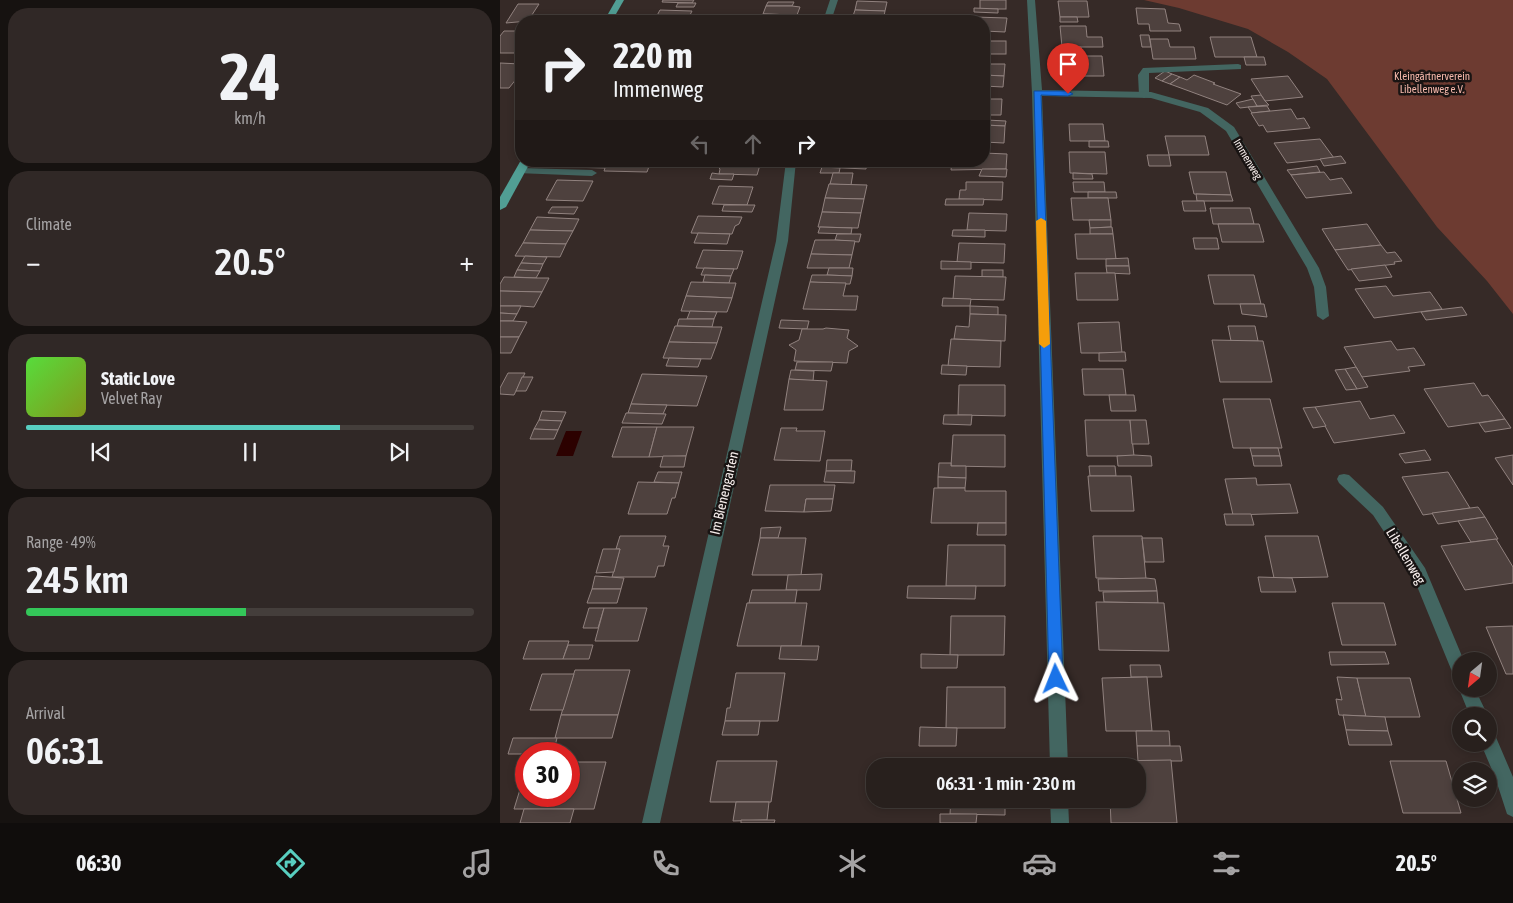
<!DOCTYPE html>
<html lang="en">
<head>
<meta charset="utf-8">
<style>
	body { margin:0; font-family:"Asap Condensed",sans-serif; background:#302826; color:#f1f3f6; height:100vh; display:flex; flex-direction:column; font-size:19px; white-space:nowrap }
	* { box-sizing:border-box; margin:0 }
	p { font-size:16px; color:#a5a3a4 }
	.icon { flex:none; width:28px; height:28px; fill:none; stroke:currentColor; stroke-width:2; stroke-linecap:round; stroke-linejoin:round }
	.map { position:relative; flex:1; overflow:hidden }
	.side { display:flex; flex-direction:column; gap:8px; padding:8px; background:#161210; width:500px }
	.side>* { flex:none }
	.top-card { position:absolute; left:15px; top:15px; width:475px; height:152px; border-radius:20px; box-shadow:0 2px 8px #0003,0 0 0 1px #443e3b; background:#28201d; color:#f1f3f6; overflow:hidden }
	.needle { width:32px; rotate:209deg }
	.controls { position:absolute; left:952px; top:652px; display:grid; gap:10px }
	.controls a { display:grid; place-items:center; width:45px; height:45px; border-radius:50%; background:#28201d; box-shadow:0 2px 8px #0003,0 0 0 1px #443e3b; font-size:25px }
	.speed { position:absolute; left:15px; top:742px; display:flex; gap:10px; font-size:25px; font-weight:700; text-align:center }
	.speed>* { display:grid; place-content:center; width:65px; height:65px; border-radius:50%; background:#28201d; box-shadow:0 2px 8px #0003,0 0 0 1px #443e3b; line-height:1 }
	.speed .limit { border:8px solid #d22; background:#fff; color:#111 }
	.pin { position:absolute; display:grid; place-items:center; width:42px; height:42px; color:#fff; margin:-51px -21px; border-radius:50% 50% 50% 0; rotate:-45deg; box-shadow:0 0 5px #0007 }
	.pin .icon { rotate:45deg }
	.me { position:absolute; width:55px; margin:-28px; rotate:358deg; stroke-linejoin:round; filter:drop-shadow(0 0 4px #0008) }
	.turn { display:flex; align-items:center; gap:18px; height:105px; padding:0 15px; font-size:22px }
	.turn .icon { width:65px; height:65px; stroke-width:2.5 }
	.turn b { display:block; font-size:35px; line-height:42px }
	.lanes { display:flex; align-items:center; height:48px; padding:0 15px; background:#0003; justify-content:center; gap:25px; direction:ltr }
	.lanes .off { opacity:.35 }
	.big { font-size:38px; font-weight:600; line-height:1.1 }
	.side .card { flex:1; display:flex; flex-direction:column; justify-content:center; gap:8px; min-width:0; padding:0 18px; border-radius:20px; background:#302826 }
	.side .dial { align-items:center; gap:0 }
	.dial b { font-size:65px; line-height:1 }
	.song { display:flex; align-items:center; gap:15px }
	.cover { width:60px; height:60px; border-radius:8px; background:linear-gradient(135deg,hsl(110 70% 55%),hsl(70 70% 35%)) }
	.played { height:5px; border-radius:2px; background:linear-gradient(90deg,#58cec0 70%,#443e3b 70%) }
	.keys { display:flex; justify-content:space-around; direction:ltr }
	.heat { display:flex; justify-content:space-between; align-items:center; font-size:28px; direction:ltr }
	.charge { height:8px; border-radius:4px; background:linear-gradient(90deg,#34c759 49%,#443e3b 0) }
	.trip { position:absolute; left:366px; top:758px; width:280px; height:50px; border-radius:20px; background:#28201d; box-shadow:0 2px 8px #0003,0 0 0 1px #443e3b; font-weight:600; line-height:50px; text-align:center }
	.dock { display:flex; height:80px; justify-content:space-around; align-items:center; background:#100d0c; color:#a5a3a4 }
	.dock .icon { width:35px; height:35px }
	.dock .current { color:#58cec0 }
	.dock b { font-size:22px; color:#f1f3f6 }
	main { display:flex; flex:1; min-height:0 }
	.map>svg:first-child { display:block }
	.green { fill:#6d3b31 }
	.water { fill:#2c0100 }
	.building { fill:#4e413e; stroke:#91827f }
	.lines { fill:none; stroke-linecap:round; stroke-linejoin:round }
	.service { fill:#436661; fill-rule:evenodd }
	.minor { fill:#436661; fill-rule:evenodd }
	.primary { fill:#519e94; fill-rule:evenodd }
	.route { fill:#1a73e8; stroke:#114b97 }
	.slow { fill:#f59e0b }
	.labels { text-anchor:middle; stroke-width:5; stroke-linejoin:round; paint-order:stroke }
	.far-park-label { font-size:11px; fill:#f6b9ac; stroke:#191413 }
	.far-street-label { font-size:11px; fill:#f6edeb; stroke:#191413 }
	.street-label { font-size:14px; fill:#f6edeb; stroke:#191413 }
</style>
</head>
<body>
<main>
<section class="side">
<div class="card dial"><b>24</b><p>km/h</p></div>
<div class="card"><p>Climate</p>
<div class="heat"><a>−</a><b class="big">20.5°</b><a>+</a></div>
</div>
<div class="card">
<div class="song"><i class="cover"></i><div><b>Static Love</b><p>Velvet Ray</p></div></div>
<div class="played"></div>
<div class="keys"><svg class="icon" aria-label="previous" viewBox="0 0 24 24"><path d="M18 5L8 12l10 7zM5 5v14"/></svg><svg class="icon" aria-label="pause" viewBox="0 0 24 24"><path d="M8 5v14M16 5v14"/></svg><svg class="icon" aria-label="next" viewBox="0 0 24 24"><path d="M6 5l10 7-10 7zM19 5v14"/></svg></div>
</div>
<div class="card"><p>Range · 49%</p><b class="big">245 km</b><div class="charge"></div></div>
<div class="card"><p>Arrival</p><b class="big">06:31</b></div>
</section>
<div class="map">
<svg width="1013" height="823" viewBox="0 0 1013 823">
	<rect width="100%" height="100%" fill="#362a27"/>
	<polygon class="green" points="644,0 1013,0 1013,314 987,281 937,227 827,79 788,52 748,29 679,8"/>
	<polygon class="water" points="66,431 82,431 73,456 56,456"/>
	<g class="building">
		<polygon points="163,0 194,0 192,3 162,2"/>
		<rect x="480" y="0" width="26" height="9"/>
		<polygon points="357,1 387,2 385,11 355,10"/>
		<polygon points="558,1 587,1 589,17 560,17"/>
		<polygon points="268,2 294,2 292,6 266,6"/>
		<polygon points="178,3 196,3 194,7 176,7"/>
		<polygon points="18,4 39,4 28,21 6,23"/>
		<polygon points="266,6 292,6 300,7 297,15 263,14"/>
		<polygon points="474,8 498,9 498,13 474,12"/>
		<polygon points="636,8 665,9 668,23 679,24 681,31 650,31 649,24 638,24"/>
		<polygon points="160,10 192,11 187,21 154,21"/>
		<polygon points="355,10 385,11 383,20 352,19"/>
		<polygon points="263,14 297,15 294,21 260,21"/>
		<polygon points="32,16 60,16 57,21 28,21"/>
		<polygon points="474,17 507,18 505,32 484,31 484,21 474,21"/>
		<polygon points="560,17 577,17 578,22 560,22"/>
		<polygon points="560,26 586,26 587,37 602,37 603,47 562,47"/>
		<polygon points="4,31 21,31 21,53 0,53 0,36"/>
		<polygon points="640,35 649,35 651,47 642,47"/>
		<polygon points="710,37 751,37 757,57 715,57"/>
		<polygon points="650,39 668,39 670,47 694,47 696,59 653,59"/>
		<rect x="484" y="41" width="22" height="13"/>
		<polygon points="562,47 581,47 582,51 562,51"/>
		<polygon points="562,51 582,51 582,56 563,57"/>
		<polygon points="564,56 602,56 604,76 566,76"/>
		<polygon points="744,57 764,57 766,65 746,65"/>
		<polygon points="0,63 21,64 21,73 9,88 0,88"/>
		<polygon points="484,64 505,64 504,76 484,75"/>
		<polygon points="665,71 672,74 662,81 655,78"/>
		<polygon points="672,74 680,77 670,84 662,81"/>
		<polygon points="484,75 504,76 503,87 484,86"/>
		<polygon points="694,75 715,83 713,84 741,94 727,105 670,84 680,77 687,80"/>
		<polygon points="788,76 803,97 765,101 751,79"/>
		<polygon points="761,95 765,101 769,105 757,106 751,96"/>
		<polygon points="484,99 502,99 501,115 484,115"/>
		<polygon points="753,99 757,106 740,108 736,103"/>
		<polygon points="767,106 770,111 752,113 748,107"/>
		<polygon points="791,109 797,119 804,118 810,128 767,132 763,125 759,126 751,113"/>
		<polygon points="486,120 506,121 505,126 486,125"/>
		<polygon points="569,124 603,124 605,141 570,141"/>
		<polygon points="484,125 505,126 504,143 484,142"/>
		<polygon points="665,136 705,136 709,155 669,155"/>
		<polygon points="820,139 834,158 787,163 774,143"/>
		<polygon points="589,141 608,141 609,147 589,147"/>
		<polygon points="569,152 605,152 607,174 570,173"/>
		<polygon points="484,153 507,154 506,169 451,170 452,161 484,161"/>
		<polygon points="647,155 669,155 671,166 649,166"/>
		<polygon points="841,156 846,163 824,166 820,159"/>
		<polygon points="71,161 151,161 147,172 104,171 105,168 68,167"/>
		<polygon points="219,161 277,161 276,163 265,163 260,165 257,175 219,174 220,169 217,166"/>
		<polygon points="323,161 367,161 366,169 322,167"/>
		<polygon points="817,166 820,172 791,175 787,170"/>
		<polygon points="322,167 340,168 339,173 320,173"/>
		<polygon points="482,169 507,169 506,177 479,176"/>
		<polygon points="689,172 726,172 731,195 694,194"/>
		<polygon points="824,172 830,180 842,178 852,193 806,198 791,175"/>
		<polygon points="212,173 219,174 234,174 232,180 210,179"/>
		<polygon points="333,173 353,173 351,185 330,184"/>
		<polygon points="573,173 592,174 593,179 573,179"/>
		<polygon points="57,180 93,181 83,201 46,200"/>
		<polygon points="466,182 503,182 502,200 459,199 460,190 466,190"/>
		<polygon points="573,182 604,182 605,192 574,192"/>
		<polygon points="329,184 330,184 367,185 364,199 325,198"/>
		<polygon points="219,186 253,187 247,205 212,204"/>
		<polygon points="588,192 616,192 617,198 588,198"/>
		<polygon points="696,194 731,195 733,201 697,201"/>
		<polygon points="325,198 364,199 361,213 322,212"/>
		<polygon points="571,198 608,198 611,220 573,220"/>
		<polygon points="446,199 484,199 483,205 445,205"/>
		<polygon points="682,201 704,201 706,211 684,211"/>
		<polygon points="224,205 255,205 252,212 222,211"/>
		<polygon points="52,207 78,207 74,214 48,213"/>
		<polygon points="710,208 750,208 754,224 713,224"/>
		<polygon points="322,212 361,213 358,228 318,227"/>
		<polygon points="469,213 507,214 506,231 467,230"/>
		<polygon points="198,216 242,217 239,224 235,226 232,234 191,233"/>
		<polygon points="37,217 79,219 73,231 30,230"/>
		<polygon points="589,220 611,220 611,227 590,228"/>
		<polygon points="718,224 759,224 764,242 722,242"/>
		<polygon points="867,224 881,245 835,250 822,229"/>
		<polygon points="320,227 352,228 351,234 318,233"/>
		<polygon points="612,227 613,234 590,234 590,228"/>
		<polygon points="30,230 73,231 66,244 23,243"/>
		<polygon points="453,230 485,230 485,237 452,236"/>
		<polygon points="198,233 230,234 227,244 194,243"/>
		<polygon points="337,234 361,234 359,242 335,240"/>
		<polygon points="575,234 613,234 616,259 577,259"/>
		<polygon points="693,238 717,238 719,249 695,249"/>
		<polygon points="315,240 335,240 355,241 352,255 311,254"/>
		<polygon points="23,243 66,244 60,257 15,256"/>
		<polygon points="459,243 505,244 504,263 457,262"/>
		<polygon points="881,245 887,253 895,252 902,261 894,262 895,264 848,270 835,250"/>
		<polygon points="203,250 243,251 237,269 196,268"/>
		<polygon points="311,254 352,255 349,268 307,268"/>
		<polygon points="25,256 47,257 43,264 21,263"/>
		<polygon points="628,258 629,266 606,266 606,259"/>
		<polygon points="441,261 471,262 471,269 441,269"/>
		<polygon points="21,263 43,264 40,271 17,270"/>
		<polygon points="885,265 892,277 859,281 851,269"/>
		<polygon points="606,266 629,266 630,274 607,273"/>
		<polygon points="204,268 234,269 231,276 201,275"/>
		<polygon points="329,268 353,268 352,276 327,275"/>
		<polygon points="17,270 40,271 36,278 14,277"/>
		<rect x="482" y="270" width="21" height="7"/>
		<polygon points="575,273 615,273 618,300 577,300"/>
		<polygon points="205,275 231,276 229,283 203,282"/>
		<polygon points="312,275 327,275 352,276 350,284 345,284 310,282"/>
		<polygon points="708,275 754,275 761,304 714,304"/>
		<polygon points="455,276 506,277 504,300 453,299"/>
		<polygon points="4,277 36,278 49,278 42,292 0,291 0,284"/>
		<polygon points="191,282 229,283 236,283 232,298 186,296"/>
		<polygon points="310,282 346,283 343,296 358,296 356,310 303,309"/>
		<polygon points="886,286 893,296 930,292 942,309 874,318 855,289"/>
		<polygon points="0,291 42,292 34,307 21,306 0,306"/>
		<polygon points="186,296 232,298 227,312 181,311"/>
		<polygon points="443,298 471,299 470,306 442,306"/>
		<polygon points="740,304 764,304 767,317 742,314"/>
		<polygon points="0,306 21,306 17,314 0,313"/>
		<polygon points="470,306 498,307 498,315 470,314"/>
		<polygon points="962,307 967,315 926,320 921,312"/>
		<polygon points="190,311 217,312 214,319 187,319"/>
		<polygon points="0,313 17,314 13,321 0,321"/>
		<polygon points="470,314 506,315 505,341 454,339 456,326 469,327"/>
		<polygon points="179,319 214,319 212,327 177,326"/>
		<polygon points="281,320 309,321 307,329 279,328"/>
		<polygon points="0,321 13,321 27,322 19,337 0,337"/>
		<polygon points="619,322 622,353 581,353 578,323"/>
		<polygon points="175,326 212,327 222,327 217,343 169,342"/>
		<polygon points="728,326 755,326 758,341 731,341"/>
		<polygon points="326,328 349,330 347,338 358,346 349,351 347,363 294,361 296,350 289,345 299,340 302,329 323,329"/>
		<polygon points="0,337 19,337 11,353 0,353"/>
		<polygon points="451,339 501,341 500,367 448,366"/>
		<polygon points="712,340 763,341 772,382 720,382"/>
		<polygon points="891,341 897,350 914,348 925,365 908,367 910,371 862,377 844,347"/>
		<polygon points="169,342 217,343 211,359 163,358"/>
		<polygon points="622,352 625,352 626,361 599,361 599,353"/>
		<polygon points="169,358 201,359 198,367 166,366"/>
		<polygon points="297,362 333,362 331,371 295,370"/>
		<polygon points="442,365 467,366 466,375 441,374"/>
		<polygon points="856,367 868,387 857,389 845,369"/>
		<polygon points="582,369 623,369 626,395 584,395"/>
		<polygon points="845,369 857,389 846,390 835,370"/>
		<polygon points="291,370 314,371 313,381 289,379"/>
		<polygon points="8,373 25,373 14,395 0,394 0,388"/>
		<polygon points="142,374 207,376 197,406 131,404"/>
		<polygon points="22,377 33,377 26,391 16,391"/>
		<polygon points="289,379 327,381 323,410 284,410"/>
		<polygon points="974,383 982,396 988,395 1005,419 948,427 924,389"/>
		<polygon points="459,385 505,385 505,416 458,415"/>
		<polygon points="609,395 634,395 636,411 611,411"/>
		<polygon points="723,399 770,399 782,448 733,448"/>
		<polygon points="860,401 870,419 894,415 905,433 834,443 815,407"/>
		<polygon points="131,404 167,405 163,414 128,413"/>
		<polygon points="815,407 826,426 813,428 803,408"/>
		<polygon points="42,411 66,412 62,421 39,420"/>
		<polygon points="126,413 128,413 166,414 162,424 122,423"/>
		<polygon points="444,415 472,415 471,425 443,424"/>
		<polygon points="1005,419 1011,428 985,432 979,423"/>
		<polygon points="39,420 62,421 58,430 34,429"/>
		<polygon points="585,420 630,420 634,456 587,456"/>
		<polygon points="630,420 646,420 649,444 632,444"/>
		<polygon points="122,427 157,427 149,457 112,457"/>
		<polygon points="157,427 194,427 186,456 149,457"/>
		<polygon points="281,428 297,428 296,431 325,431 320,461 274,460"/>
		<polygon points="34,429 58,430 54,439 30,439"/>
		<polygon points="453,435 505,435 505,467 451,466"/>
		<polygon points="750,448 778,448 780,456 752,456"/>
		<polygon points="925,450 931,460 905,463 899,454"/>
		<polygon points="634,455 651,456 652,466 618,466 617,456"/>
		<polygon points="1013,455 1013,485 995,458"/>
		<polygon points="163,456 186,456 184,467 160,467"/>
		<polygon points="752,456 780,456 782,466 754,466"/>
		<polygon points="327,460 352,460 351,471 326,471"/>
		<polygon points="439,463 451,463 451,466 466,466 466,478 438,477"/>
		<polygon points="589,466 615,466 616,476 590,476"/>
		<polygon points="326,471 355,471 354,483 324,482"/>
		<polygon points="158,472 182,472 179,483 154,482"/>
		<polygon points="948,472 970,508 923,515 902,477"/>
		<polygon points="588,476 631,476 634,511 591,511"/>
		<polygon points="438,477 466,478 465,488 438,488"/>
		<polygon points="756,478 757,485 790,484 798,513 733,515 725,479"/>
		<polygon points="138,482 179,483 175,498 172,498 167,514 128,514"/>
		<polygon points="270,485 335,485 333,499 306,499 304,512 265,511"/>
		<polygon points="434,488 465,488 465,491 506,491 506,523 431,523"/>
		<polygon points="306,499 333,499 331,511 304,512"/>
		<polygon points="978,507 985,517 938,524 932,513"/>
		<polygon points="724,514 751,514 754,525 726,525"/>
		<polygon points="985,517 998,539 971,542 958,521"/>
		<polygon points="478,523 506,523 506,535 477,535"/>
		<polygon points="281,527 278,538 260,538 261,528"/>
		<polygon points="120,536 166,536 163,546 169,546 166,557 164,566 158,566 155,577 112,577 120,549 116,549"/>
		<polygon points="593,536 642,536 646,579 596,578"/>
		<polygon points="765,536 818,536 828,577 774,578"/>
		<polygon points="260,538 306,538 301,575 252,575"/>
		<polygon points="642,538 662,538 664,562 645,562"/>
		<polygon points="996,539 1013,567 1013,583 965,590 941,546"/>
		<polygon points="448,545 505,545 505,586 446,586"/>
		<polygon points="103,549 120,549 114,572 96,573"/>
		<polygon points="322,574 320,590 286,590 288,575"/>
		<polygon points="95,576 124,578 121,589 92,589"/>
		<polygon points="758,577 792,578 796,592 761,592"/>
		<polygon points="646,578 655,579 657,591 599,591 598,579"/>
		<polygon points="408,586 476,586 475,599 407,598"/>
		<polygon points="92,589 121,589 117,603 87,603"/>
		<polygon points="252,590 297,590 295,603 249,603"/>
		<polygon points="657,591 658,603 604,602 603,592"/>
		<polygon points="596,602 664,603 669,651 599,650"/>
		<polygon points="247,603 307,603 301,646 237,646"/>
		<polygon points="832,603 884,603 896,645 842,645"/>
		<polygon points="89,608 104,608 98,628 83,628"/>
		<polygon points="104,608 147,608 138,641 95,641"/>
		<polygon points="451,616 505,616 504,655 450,655"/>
		<polygon points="1013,626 1013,674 1006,674 986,627"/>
		<polygon points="29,641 69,641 63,659 23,659"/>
		<polygon points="68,645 93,645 89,659 63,659"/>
		<polygon points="281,646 319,646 317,660 279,659"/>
		<polygon points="829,652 885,652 889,664 831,665"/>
		<polygon points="421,654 458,655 457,668 421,668"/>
		<polygon points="630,665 660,665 662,677 631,677"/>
		<polygon points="75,670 130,670 118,715 61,715"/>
		<polygon points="236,673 285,673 278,721 225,721 227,708 230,708"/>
		<polygon points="42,674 74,674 63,710 30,710"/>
		<polygon points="647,677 652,731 606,731 602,678"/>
		<polygon points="837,677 857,678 866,716 839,715 836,699 842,700"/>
		<polygon points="857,678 910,678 920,717 866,717"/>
		<polygon points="447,687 505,687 505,728 446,728"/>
		<polygon points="61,715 118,715 112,738 55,738"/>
		<polygon points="843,715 885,717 888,731 846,730"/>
		<polygon points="225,721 260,721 258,735 222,735"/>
		<polygon points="420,727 457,728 456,746 419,746"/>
		<polygon points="846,730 888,731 892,745 849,745"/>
		<polygon points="636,731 669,731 670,746 637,746"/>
		<polygon points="13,738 57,738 53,754 8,754"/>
		<polygon points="637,746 680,746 682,761 638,761"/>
		<polygon points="671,760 677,823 611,823 610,799 638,799 638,766 607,766 607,761"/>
		<polygon points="217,761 277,761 271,802 210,802"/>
		<polygon points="890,761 946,761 961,813 903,813"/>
		<polygon points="69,762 106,762 94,809 14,809 26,770 26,796 69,796"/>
		<polygon points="451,799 505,799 505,815 450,814"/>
		<polygon points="236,802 269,802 267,820 233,821"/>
		<polygon points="24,809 74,809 70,823 20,823"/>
		<polygon points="440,814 477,814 476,823 440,823"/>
		<polygon points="241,820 275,820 274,823 241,823"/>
	</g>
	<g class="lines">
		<g class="service">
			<polygon points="738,64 741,65 741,69 649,73 649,95 644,98 639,95 638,75 643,68"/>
			<polygon points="21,168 92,170 97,173 92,176 17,173 16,171"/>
		</g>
		<g class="minor">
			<polygon points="330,0 338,0 331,21 323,21"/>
			<polygon points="527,0 535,0 542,90 651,92 708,108 734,127 819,268 826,287 829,316 823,320 817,316 814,287 807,268 726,131 700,112 651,98 542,96 568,766 550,766 532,93"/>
			<polygon points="286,161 296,161 288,241 160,823 142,823 276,241"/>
			<polygon points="844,474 849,475 883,507 925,568 964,661 961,661 961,681 955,679 953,674 912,574 873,515 839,483 837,479 839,475"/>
			<polygon points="961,684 961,689 975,689 988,716 970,716 959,689"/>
			<polygon points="989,733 995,735 1013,777 1013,817 1007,814 995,777 981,744 989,744"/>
			<polygon points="550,799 568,799 569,823 551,823"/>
		</g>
		<g class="primary">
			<polygon points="116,0 124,0 112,21 104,21"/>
			<polygon points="21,160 31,161 6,207 0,210 0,197"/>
		</g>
	</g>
	<polygon class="route" points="534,91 568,91 573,94 568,96 541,95 563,679 561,683 556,685 551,683 549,679"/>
	<polygon class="slow" points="541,218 546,221 550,344 544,348 539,344 536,221"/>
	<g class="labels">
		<g class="far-park-label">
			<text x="932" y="80">Kleingärtnerverein<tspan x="932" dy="13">Libellenweg e.V.</tspan></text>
		</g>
		<g class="far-street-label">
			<text transform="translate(748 159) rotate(59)" y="4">Immenweg</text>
		</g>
		<g class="street-label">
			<text transform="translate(224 493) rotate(-77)" y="5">Im Bienengarten</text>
			<text transform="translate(906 556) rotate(59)" y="5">Libellenweg</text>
		</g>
	</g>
</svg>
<div class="controls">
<a><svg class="needle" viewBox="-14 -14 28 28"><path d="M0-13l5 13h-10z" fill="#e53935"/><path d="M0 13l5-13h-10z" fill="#a5a3a4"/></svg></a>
<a><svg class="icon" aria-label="search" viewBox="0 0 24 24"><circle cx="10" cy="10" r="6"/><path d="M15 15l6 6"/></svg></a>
<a><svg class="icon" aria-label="layers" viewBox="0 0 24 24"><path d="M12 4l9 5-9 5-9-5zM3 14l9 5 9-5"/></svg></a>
</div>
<div class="speed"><div class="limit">30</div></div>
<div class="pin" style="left:568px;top:94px;background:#d93025"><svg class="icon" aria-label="arrive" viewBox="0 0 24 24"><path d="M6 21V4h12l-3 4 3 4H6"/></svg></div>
<svg class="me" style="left:556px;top:679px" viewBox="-20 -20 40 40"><path d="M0-17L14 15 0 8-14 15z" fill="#1a73e8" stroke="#fff" stroke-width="4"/></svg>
<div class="trip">06:31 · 1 min · 230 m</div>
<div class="top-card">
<div class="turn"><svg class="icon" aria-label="right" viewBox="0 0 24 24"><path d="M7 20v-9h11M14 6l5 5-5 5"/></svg><div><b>220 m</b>Immenweg</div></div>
<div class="lanes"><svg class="icon off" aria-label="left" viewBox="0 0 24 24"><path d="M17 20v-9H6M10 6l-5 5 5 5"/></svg><svg class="icon off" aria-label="ahead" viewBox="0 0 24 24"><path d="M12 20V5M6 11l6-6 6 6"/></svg><svg class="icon" aria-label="right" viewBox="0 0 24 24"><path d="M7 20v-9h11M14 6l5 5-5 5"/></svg></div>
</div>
</div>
</main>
<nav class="dock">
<b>06:30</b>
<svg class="icon current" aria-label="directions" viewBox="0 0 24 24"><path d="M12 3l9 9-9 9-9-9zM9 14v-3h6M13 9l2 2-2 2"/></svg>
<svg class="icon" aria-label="music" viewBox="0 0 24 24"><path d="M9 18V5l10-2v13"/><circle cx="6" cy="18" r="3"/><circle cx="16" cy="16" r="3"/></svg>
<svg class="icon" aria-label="phone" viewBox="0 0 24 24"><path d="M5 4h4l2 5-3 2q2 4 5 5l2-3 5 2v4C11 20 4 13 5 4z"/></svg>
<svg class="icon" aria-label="climate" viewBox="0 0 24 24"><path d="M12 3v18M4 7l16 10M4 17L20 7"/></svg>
<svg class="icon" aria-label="car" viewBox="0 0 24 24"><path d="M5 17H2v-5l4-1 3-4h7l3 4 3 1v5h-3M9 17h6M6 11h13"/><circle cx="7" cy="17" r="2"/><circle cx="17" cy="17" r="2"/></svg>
<svg class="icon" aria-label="filters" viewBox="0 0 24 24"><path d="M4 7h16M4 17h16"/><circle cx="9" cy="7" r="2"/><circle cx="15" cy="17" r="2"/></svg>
<b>20.5°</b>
</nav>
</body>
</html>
